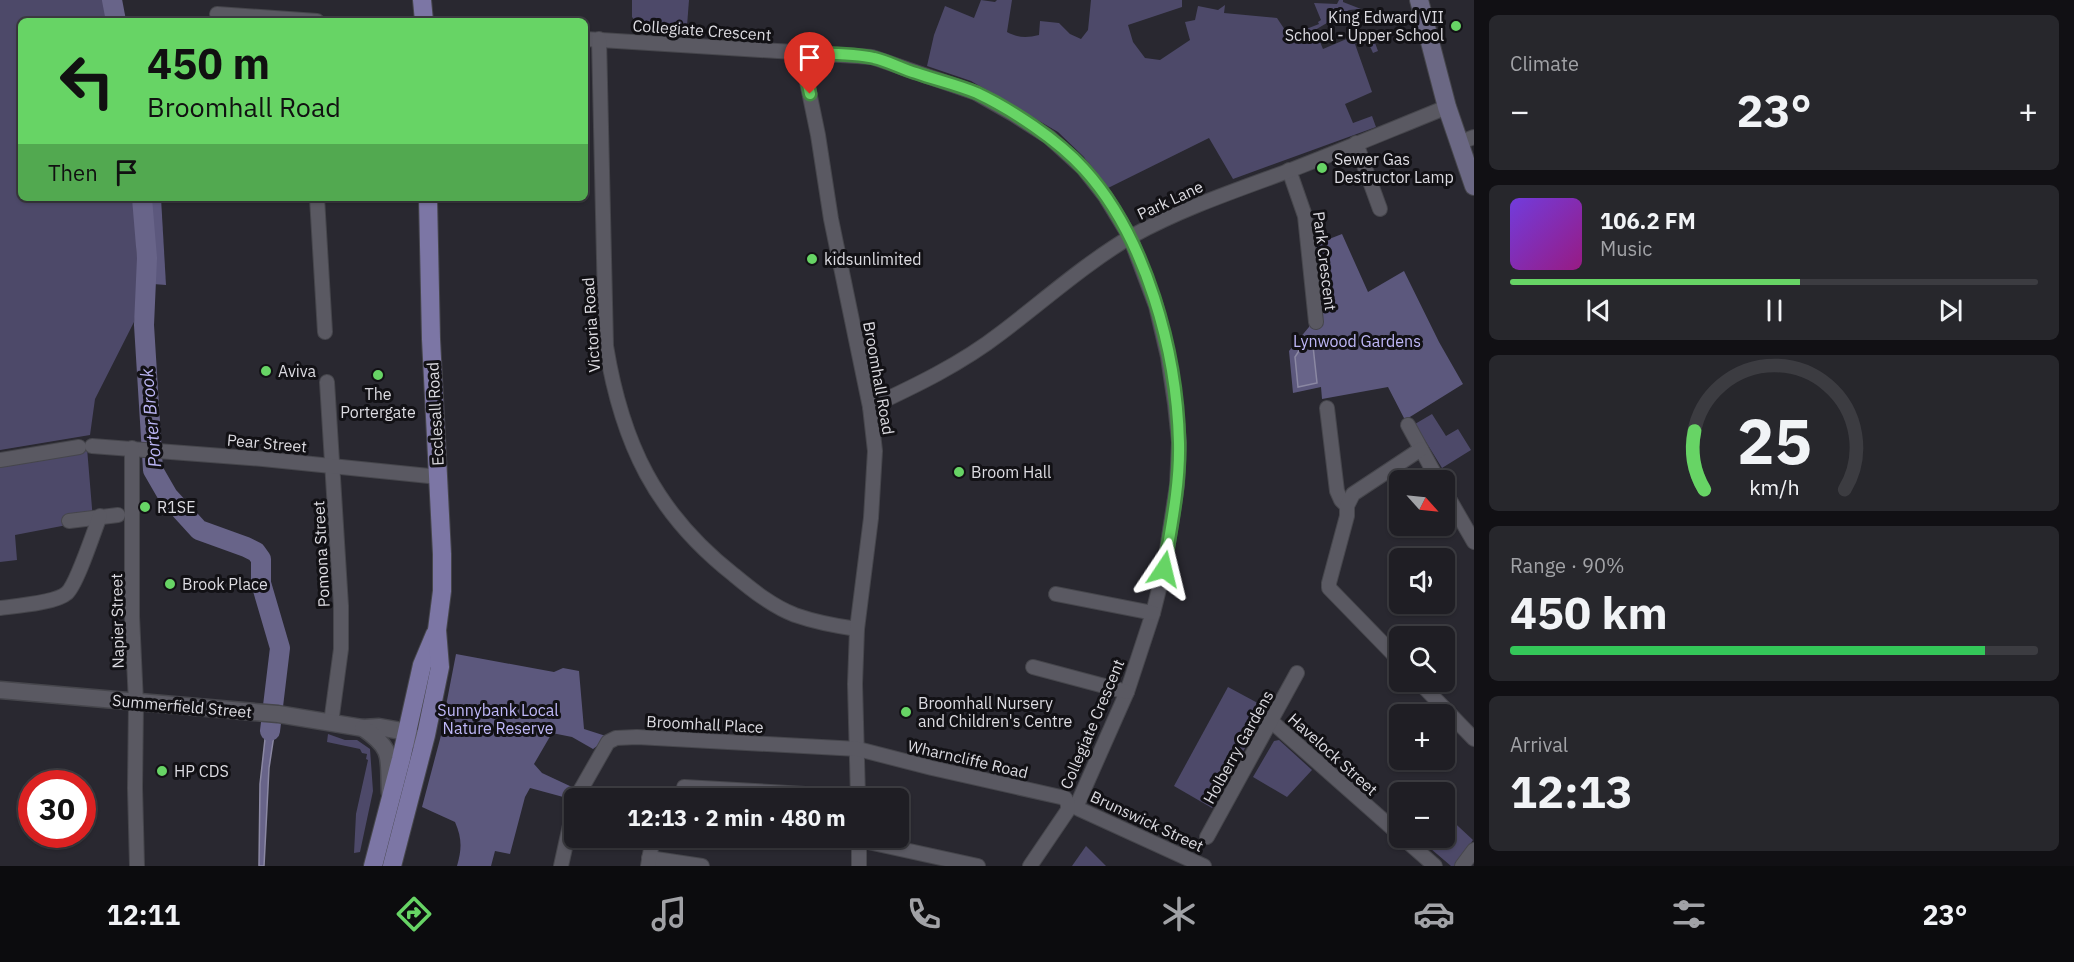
<!DOCTYPE html>
<html lang="en">
<head>
<meta charset="utf-8">
<style>
	body { margin:0; font-family:"IBM Plex Sans",sans-serif; background:#27272c; color:#f1f3f6; height:100vh; display:flex; flex-direction:column; font-size:22px; white-space:nowrap }
	* { box-sizing:border-box; margin:0 }
	p { font-size:20px; color:#a1a2a6 }
	.icon { flex:none; width:33px; height:33px; fill:none; stroke:currentColor; stroke-width:2; stroke-linecap:round; stroke-linejoin:round }
	.map { position:relative; flex:1; overflow:hidden }
	.drawer { display:flex; flex-direction:column; gap:15px; padding:15px; background:#111014; width:600px }
	.drawer>* { flex:none }
	.banner { position:absolute; left:18px; top:18px; width:570px; height:183px; border-radius:9px; box-shadow:0 2px 4px #0004,0 0 0 2px #3c3c41; background:#67d465; color:#111; overflow:hidden }
	.needle { width:39px; rotate:117deg }
	.controls { position:absolute; left:1389px; top:470px; display:grid; gap:12px }
	.controls a { display:grid; place-items:center; width:66px; height:66px; border-radius:9px; background:#1f1e24; box-shadow:0 2px 4px #0004,0 0 0 2px #3c3c41; font-size:30px }
	.speed { position:absolute; left:18px; top:770px; display:flex; gap:12px; font-size:30px; font-weight:700; text-align:center }
	.speed>* { display:grid; place-content:center; width:78px; height:78px; border-radius:50%; background:#1f1e24; box-shadow:0 2px 4px #0004,0 0 0 2px #3c3c41; line-height:1 }
	.speed .limit { border:9px solid #d22; background:#fff; color:#111 }
	.pin { position:absolute; display:grid; place-items:center; width:51px; height:51px; color:#fff; margin:-62px -26px; border-radius:50% 50% 50% 0; rotate:-45deg; box-shadow:0 0 6px #0007 }
	.pin .icon { rotate:45deg }
	.me { position:absolute; width:66px; margin:-33px; rotate:10deg; stroke-linejoin:round; filter:drop-shadow(0 0 4px #0008) }
	.turn { display:flex; align-items:center; gap:21px; height:126px; padding:0 30px; font-size:27px }
	.turn .icon { width:78px; height:78px; stroke-width:2.5 }
	.turn b { display:block; font-size:42px; line-height:51px }
	.then { display:flex; align-items:center; height:57px; padding:0 30px; background:#0003; gap:12px; font-size:22px }
	.big { font-size:45px; font-weight:700; line-height:1.1 }
	.drawer .tile { flex:1; display:flex; flex-direction:column; justify-content:center; gap:9px; min-width:0; padding:0 21px; border-radius:9px; background:#27272c }
	.drawer .dial { align-items:center; gap:0 }
	.dial svg { height:156px; overflow:visible; fill:none; stroke:#3c3c41; stroke-width:7; stroke-linecap:round; text-anchor:middle }
	.dial text { fill:#f1f3f6; stroke:none }
	.song { display:flex; align-items:center; gap:18px }
	.cover { width:72px; height:72px; border-radius:9px; background:linear-gradient(135deg,hsl(260 70% 55%),hsl(310 70% 35%)) }
	.played { height:6px; border-radius:3px; background:linear-gradient(90deg,#67d465 55%,#3c3c41 55%) }
	.keys { display:flex; justify-content:space-around; direction:ltr }
	.heat { display:flex; justify-content:space-between; align-items:center; font-size:33px; direction:ltr }
	.charge { height:9px; border-radius:4px; background:linear-gradient(90deg,#34c759 90%,#3c3c41 0) }
	.trip { position:absolute; left:564px; top:788px; width:345px; height:60px; border-radius:9px; background:#1f1e24; box-shadow:0 2px 4px #0004,0 0 0 2px #3c3c41; font-weight:700; line-height:60px; text-align:center }
	.tabs { display:flex; height:96px; justify-content:space-around; align-items:center; background:#0c0c0e; color:#a1a2a6 }
	.tabs .icon { width:42px; height:42px }
	.tabs .selected { color:#67d465 }
	.tabs b { font-size:27px; color:#f1f3f6 }
	main { display:flex; flex:1; min-height:0 }
	.map>svg:first-child { display:block }
	.green { fill:#4d4969 }
	.forest { fill:#5c587d }
	.water { fill:#686489; stroke:#8b88a3; stroke-width:1.5 }
	.lines { fill:none; stroke-linecap:round; stroke-linejoin:round }
	.river { stroke:#686489; stroke-width:20 }
	.minor-casing { stroke:#46464c; stroke-width:16 }
	.tertiary-casing { stroke:#46464c; stroke-width:19 }
	.secondary-casing { stroke:#46464c; stroke-width:20 }
	.primary-casing { stroke:#46464c; stroke-width:20 }
	.minor { stroke:#5a5962; stroke-width:14 }
	.tertiary { stroke:#5a5962; stroke-width:16 }
	.secondary { stroke:#6b6884; stroke-width:18 }
	.primary { stroke:#7c76a5; stroke-width:18 }
	.route-casing { stroke:#438a42; stroke-width:15 }
	.route { stroke:#67d465; stroke-width:10 }
	.poi-dot { fill:#67d465; stroke:#121115; stroke-width:2 }
	.labels { text-anchor:middle; stroke-width:6; stroke-linejoin:round; paint-order:stroke }
	.poi-label { font-size:16px; fill:#dcdbe1; stroke:#121115; text-anchor:start }
	.street-label { font-size:16px; fill:#dcdbe1; stroke:#121115 }
	.park-label { font-size:16px; fill:#bfb8f8; stroke:#121115 }
	.water-label { font-size:18px; font-style:italic; fill:#bcb6f5; stroke:#121115 }
</style>
</head>
<body>
<main>
<div class="map">
<svg width="1474" height="866" viewBox="0 0 1474 866">
	<rect width="100%" height="100%" fill="#292830"/>
	<g class="green">
		<polygon points="0,0 110,0 114,21 21,21 21,198 134,198 139,296 134,322 95,399 90,435 0,450"/>
		<polygon points="632,0 689,0 687,26 636,22 632,17"/>
		<path d="M981,0L995,2L997,0H1012L1007,32C1018,38 1027,38 1039,35L1040,21L1059,23L1070,34L1081,39L1088,30L1091,0H1182V7L1128,25L1133,42L1145,58L1160,60L1190,40L1185,22L1195,20L1198,6L1218,10L1225,5L1224,13L1277,18L1285,30L1288,29L1291,35L1319,24L1318,22L1321,20L1314,3L1337,4L1339,0H1343V2L1361,9L1349,10L1315,30L1323,49L1370,29L1378,51L1373,53L1367,40L1355,44L1372,92L1345,104L1353,123L1372,116L1376,127L1233,179L1209,138L1104,190L1084,157L1058,132L971,81L927,66L934,35L945,6L974,18Z"/>
		<polygon points="1432,414 1446,436 1458,429 1471,450 1442,468 1415,424"/>
		<polygon points="87,448 93,520 15,535 17,560 0,562 0,465"/>
		<polygon points="1228,687 1267,708 1212,808 1174,786"/>
		<polygon points="328,734 345,740 357,740 370,749 373,791 360,852 354,853 356,814 368,760 366,759 367,754 362,753 360,749 327,742"/>
		<polygon points="1279,740 1312,770 1287,797 1253,777 1274,741"/>
		<polygon points="1445,814 1473,840 1455,866 1451,866 1417,837 1444,837"/>
		<polygon points="1086,846 1106,866 1072,866"/>
	</g>
	<g class="forest">
		<polygon points="148,198 161,198 166,285 153,284"/>
		<polygon points="1342,234 1368,292 1404,271 1439,342 1463,384 1405,420 1388,387 1322,399 1321,387 1293,393 1289,351 1309,327 1308,297 1311,246"/>
		<path d="M456,654L554,672L563,668L579,671L584,729L609,737L593,749L572,737L552,733L534,764L542,773L572,787L567,798L530,788L525,797L510,854L495,851L491,866H457C462,849 462,838 455,822L422,807L444,724L443,721Z"/>
	</g>
	<g class="water">
		<polygon points="1302,346 1313,346 1317,383 1298,387 1295,357"/>
		<polygon points="274,658 284,659 278,703 269,701"/>
		<polygon points="267,721 276,722 269,768 264,866 259,866 260,784"/>
	</g>
	<g class="lines">
		<g class="river">
			<polyline points="112,0 116,21"/>
			<polyline points="142,198 147,258 144,325 153,470 168,496 199,530 246,547 256,552 261,559 261,583 280,648 270,731"/>
		</g>
		<defs>
			<g id="minor">
				<polyline points="217,14 317,21"/>
				<polyline points="585,39 872,57 976,93 1013,114 1049,137 1083,168 1105,196 1130,237 1156,306 1168,357 1175,404 1179,442 1177,485 1164,569 1153,613 1127,692 1077,805 1079,809 1204,866"/>
				<path d="M599,39L606,346C622,443 655,513 734,575C752,590 772,606 795,615C815,622 836,626 857,629"/>
				<polyline points="801,53 818,135 831,219 870,407 875,451 871,518 857,629 855,684 858,798"/>
				<polyline points="1356,143 1380,209"/>
				<polyline points="1459,143 1474,137"/>
				<polyline points="1289,170 1305,216 1316,322"/>
				<polyline points="317,198 325,332"/>
				<polyline points="327,382 341,606 341,649 331,723"/>
				<path d="M870,407C915,386 961,364 1001,333C1042,302 1087,262 1132,236C1183,208 1237,190 1291,170C1343,150 1395,128 1447,107"/>
				<polyline points="1327,408 1337,491 1341,500 1347,506"/>
				<polyline points="1408,425 1438,480"/>
				<polyline points="92,446 263,459 439,477"/>
				<polyline points="132,448 132,616 136,703 135,788 137,866"/>
				<polyline points="0,460 79,447"/>
				<polyline points="1444,490 1474,542"/>
				<polyline points="69,521 118,515"/>
				<polyline points="1056,594 1153,613"/>
				<path d="M0,608C16,606 56,603 67,593C77,584 94,531 100,516"/>
				<polyline points="1400,661 1329,588 1329,583 1347,516 1347,506 1353,494 1421,449"/>
				<polyline points="1033,667 1127,692"/>
				<polyline points="1418,681 1474,739"/>
				<polyline points="1271,721 1400,835"/>
				<polyline points="684,787 858,797"/>
				<polyline points="580,791 608,742 616,738 637,737 858,749 932,768 1065,798 1068,804 1068,810 1030,866"/>
				<polyline points="859,837 859,866"/>
				<polyline points="1207,837 1297,673"/>
				<polyline points="1402,837 1435,866"/>
				<polyline points="859,840 978,866"/>
				<polyline points="649,858 702,866"/>
				<polyline points="561,866 574,807"/>
				<polyline points="648,866 653,837"/>
				<polyline points="1462,866 1474,850"/>
			</g>
			<g id="tertiary">
				<polyline points="0,690 278,714 363,728 379,727 407,732 417,740"/>
				<path d="M363,728C395,750 388,758 390,793"/>
			</g>
			<polyline id="secondary" points="1419,0 1447,107 1474,186"/>
			<g id="primary">
				<polyline points="422,0 424,21"/>
				<polyline points="373,866 401,759 422,665 435,634"/>
				<polyline points="392,866 426,735 440,667 437,630 442,591 442,554 431,339 428,198"/>
			</g>
		</defs>
		<use href="#minor" class="minor-casing"/>
		<use href="#tertiary" class="tertiary-casing"/>
		<use href="#secondary" class="secondary-casing"/>
		<use href="#primary" class="primary-casing"/>
		<use href="#minor" class="minor"/>
		<use href="#tertiary" class="tertiary"/>
		<use href="#secondary" class="secondary"/>
		<use href="#primary" class="primary"/>
	</g>
	<g class="lines">
		<defs>
			<path id="route" d="M810,94L801,53C822,54 854,53 874,58C888,61 902,69 916,73C936,80 958,85 977,93C1011,109 1058,140 1084,169C1146,237 1177,352 1179,443C1180,485 1171,527 1164,569"/>
		</defs>
		<use href="#route" class="route-casing"/>
		<use href="#route" class="route"/>
	</g>
	<g class="poi-dot">
		<circle cx="1456" cy="26" r="6"/>
		<circle cx="1322" cy="168" r="6"/>
		<circle cx="812" cy="259" r="6"/>
		<circle cx="266" cy="371" r="6"/>
		<circle cx="378" cy="375" r="6"/>
		<circle cx="959" cy="472" r="6"/>
		<circle cx="145" cy="507" r="6"/>
		<circle cx="170" cy="584" r="6"/>
		<circle cx="906" cy="712" r="6"/>
		<circle cx="162" cy="771" r="6"/>
	</g>
	<g class="labels">
		<g class="poi-label">
			<text x="1444" y="23" text-anchor="end">King Edward VII<tspan x="1444" dy="18">School - Upper School</tspan></text>
			<text x="1334" y="165">Sewer Gas<tspan x="1334" dy="18">Destructor Lamp</tspan></text>
			<text x="824" y="265">kidsunlimited</text>
			<text x="278" y="377">Aviva</text>
			<text x="378" y="400" text-anchor="middle">The<tspan x="378" dy="18">Portergate</tspan></text>
			<text x="971" y="478">Broom Hall</text>
			<text x="157" y="513">R1SE</text>
			<text x="182" y="590">Brook Place</text>
			<text x="918" y="709">Broomhall Nursery<tspan x="918" dy="18">and Children's Centre</tspan></text>
			<text x="174" y="777">HP CDS</text>
		</g>
		<g class="street-label">
			<text transform="translate(702 30) rotate(4)" y="6">Collegiate Crescent</text>
			<text transform="translate(1170 200) rotate(-25)" y="6">Park Lane</text>
			<text transform="translate(1325 261) rotate(83)" y="6">Park Crescent</text>
			<text transform="translate(591 325) rotate(-94)" y="6">Victoria Road</text>
			<text transform="translate(879 378) rotate(80)" y="6">Broomhall Road</text>
			<text transform="translate(435 414) rotate(-93)" y="6">Ecclesall Road</text>
			<text transform="translate(267 443) rotate(5)" y="6">Pear Street</text>
			<text transform="translate(321 554) rotate(-93)" y="6">Pomona Street</text>
			<text transform="translate(117 621) rotate(-91)" y="6">Napier Street</text>
			<text transform="translate(182 706) rotate(5)" y="6">Summerfield Street</text>
			<text transform="translate(705 724) rotate(3)" y="6">Broomhall Place</text>
			<text transform="translate(1092 724) rotate(-67)" y="6">Collegiate Crescent</text>
			<text transform="translate(1238 747) rotate(-61)" y="6">Holberry Gardens</text>
			<text transform="translate(1333 754) rotate(42)" y="6">Havelock Street</text>
			<text transform="translate(968 759) rotate(13)" y="6">Wharncliffe Road</text>
			<text transform="translate(1147 821) rotate(25)" y="6">Brunswick Street</text>
		</g>
		<g class="park-label">
			<text x="1357" y="347">Lynwood Gardens</text>
			<text x="498" y="716">Sunnybank Local<tspan x="498" dy="18">Nature Reserve</tspan></text>
		</g>
		<g class="water-label">
			<text transform="translate(151 418) rotate(-95)" y="6">Porter Brook</text>
		</g>
	</g>
</svg>
<div class="controls">
<a><svg class="needle" viewBox="-14 -14 28 28"><path d="M0-13l5 13h-10z" fill="#e53935"/><path d="M0 13l5-13h-10z" fill="#a1a2a6"/></svg></a>
<a><svg class="icon" aria-label="sound" viewBox="0 0 24 24"><path d="M4 9h4l5-4v14l-5-4H4zM17 9q2 3 0 6"/></svg></a>
<a><svg class="icon" aria-label="search" viewBox="0 0 24 24"><circle cx="10" cy="10" r="6"/><path d="M15 15l6 6"/></svg></a>
<a>+</a>
<a>−</a>
</div>
<div class="speed"><div class="limit">30</div></div>
<div class="pin" style="left:810px;top:94px;background:#d93025"><svg class="icon" aria-label="arrive" viewBox="0 0 24 24"><path d="M6 21V4h12l-3 4 3 4H6"/></svg></div>
<svg class="me" style="left:1164px;top:569px" viewBox="-20 -20 40 40"><path d="M0-17L14 15 0 8-14 15z" fill="#67d465" stroke="#fff" stroke-width="4"/></svg>
<div class="trip">12:13 · 2 min · 480 m</div>
<div class="banner">
<div class="turn"><svg class="icon" aria-label="left" viewBox="0 0 24 24"><path d="M17 20v-9H6M10 6l-5 5 5 5"/></svg><div><b>450 m</b>Broomhall Road</div></div>
<div class="then">Then<svg class="icon" aria-label="arrive" viewBox="0 0 24 24"><path d="M6 21V4h12l-3 4 3 4H6"/></svg></div>
</div>
</div>
<section class="drawer">
<div class="tile"><p>Climate</p>
<div class="heat"><a>−</a><b class="big">23°</b><a>+</a></div>
</div>
<div class="tile">
<div class="song"><i class="cover"></i><div><b>106.2 FM</b><p>Music</p></div></div>
<div class="played"></div>
<div class="keys"><svg class="icon" aria-label="previous" viewBox="0 0 24 24"><path d="M18 5L8 12l10 7zM5 5v14"/></svg><svg class="icon" aria-label="pause" viewBox="0 0 24 24"><path d="M8 5v14M16 5v14"/></svg><svg class="icon" aria-label="next" viewBox="0 0 24 24"><path d="M6 5l10 7-10 7zM19 5v14"/></svg></div>
</div>
<div class="tile dial"><svg viewBox="0 0 100 80">
<path d="M14 69A42 42 0 1 1 86 69"/>
<path d="M14 69A42 42 0 0 1 9 39" stroke="#67d465"/>
<text x="50" y="56" font-size="32" font-weight="700">25</text>
<text x="50" y="72" font-size="11">km/h</text>
</svg></div>
<div class="tile"><p>Range · 90%</p><b class="big">450 km</b><div class="charge"></div></div>
<div class="tile"><p>Arrival</p><b class="big">12:13</b></div>
</section>
</main>
<nav class="tabs">
<b>12:11</b>
<svg class="icon selected" aria-label="directions" viewBox="0 0 24 24"><path d="M12 3l9 9-9 9-9-9zM9 14v-3h6M13 9l2 2-2 2"/></svg>
<svg class="icon" aria-label="music" viewBox="0 0 24 24"><path d="M9 18V5l10-2v13"/><circle cx="6" cy="18" r="3"/><circle cx="16" cy="16" r="3"/></svg>
<svg class="icon" aria-label="phone" viewBox="0 0 24 24"><path d="M5 4h4l2 5-3 2q2 4 5 5l2-3 5 2v4C11 20 4 13 5 4z"/></svg>
<svg class="icon" aria-label="climate" viewBox="0 0 24 24"><path d="M12 3v18M4 7l16 10M4 17L20 7"/></svg>
<svg class="icon" aria-label="car" viewBox="0 0 24 24"><path d="M5 17H2v-5l4-1 3-4h7l3 4 3 1v5h-3M9 17h6M6 11h13"/><circle cx="7" cy="17" r="2"/><circle cx="17" cy="17" r="2"/></svg>
<svg class="icon" aria-label="filters" viewBox="0 0 24 24"><path d="M4 7h16M4 17h16"/><circle cx="9" cy="7" r="2"/><circle cx="15" cy="17" r="2"/></svg>
<b>23°</b>
</nav>
</body>
</html>
